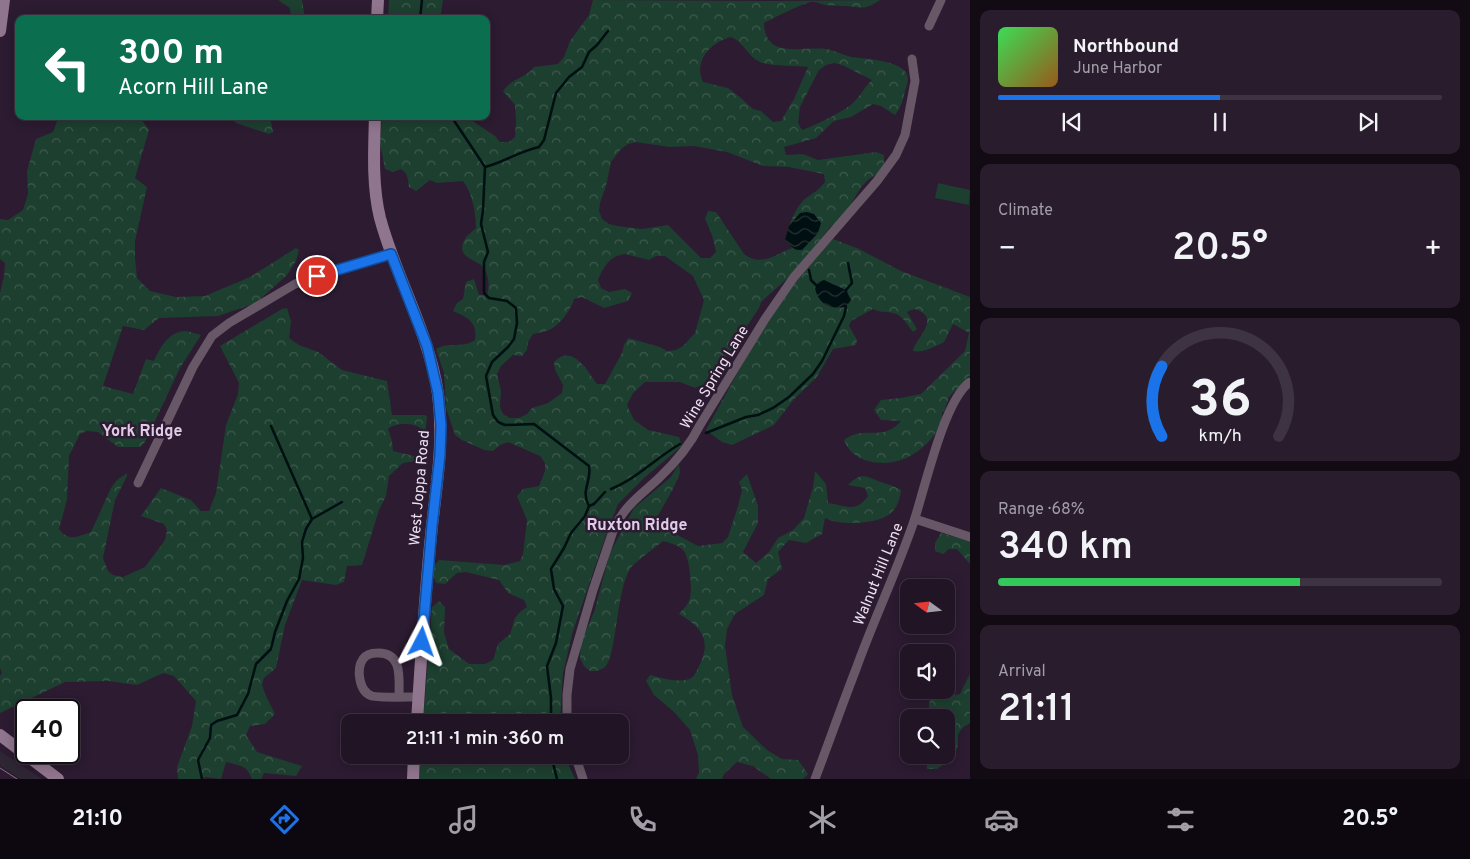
<!DOCTYPE html>
<html lang="en">
<head>
<meta charset="utf-8">
<style>
	body { margin:0; font-family:Overpass,sans-serif; background:#291d2d; color:#f1f3f6; height:100vh; display:flex; flex-direction:column; font-size:19px; white-space:nowrap }
	* { box-sizing:border-box; margin:0 }
	p { font-size:16px; color:#a29ea7 }
	.icon { flex:none; width:28px; height:28px; fill:none; stroke:currentColor; stroke-width:2; stroke-linecap:round; stroke-linejoin:round }
	.map { position:relative; flex:1; overflow:hidden }
	.details { display:flex; flex-direction:column; gap:10px; padding:10px; background:#120b14; width:500px }
	.details>* { flex:none }
	.banner { position:absolute; left:15px; top:15px; width:475px; height:105px; border-radius:10px; box-shadow:0 2px 12px #0003,0 0 0 1px #3e3342; background:#0b6e4f; color:#fff; overflow:hidden }
	.needle { width:32px; rotate:285deg }
	.fabs { position:absolute; left:900px; top:579px; display:grid; gap:10px }
	.fabs a { display:grid; place-items:center; width:55px; height:55px; border-radius:10px; background:#211425; box-shadow:0 2px 12px #0003,0 0 0 1px #3e3342; font-size:25px }
	.speed { position:absolute; left:15px; top:699px; display:flex; gap:10px; font-size:25px; font-weight:700; text-align:center }
	.speed>* { display:grid; place-content:center; width:65px; height:65px; border-radius:50%; background:#211425; box-shadow:0 2px 12px #0003,0 0 0 1px #3e3342; line-height:1 }
	.speed .limit { border:2px solid #111; border-radius:8px; background:#fff; color:#111 }
	.pin { position:absolute; display:grid; place-items:center; width:42px; height:42px; color:#fff; margin:-21px; border:2px solid #fff; border-radius:50%; box-shadow:0 1px 5px #0007 }
	.me { position:absolute; width:55px; margin:-28px; rotate:4deg; stroke-linejoin:round; filter:drop-shadow(0 0 4px #0008) }
	.turn { display:flex; align-items:center; gap:18px; height:105px; padding:0 20px; font-size:22px }
	.turn .icon { width:65px; height:65px; stroke-width:2.5 }
	.turn b { display:block; font-size:35px; line-height:42px }
	.big { font-size:38px; font-weight:600; line-height:1.1 }
	.details .tile { flex:1; display:flex; flex-direction:column; justify-content:center; gap:8px; min-width:0; padding:0 18px; border-radius:10px; background:#291d2d }
	.details .dial { align-items:center; gap:0 }
	.dial svg { height:130px; overflow:visible; fill:none; stroke:#3e3342; stroke-width:7; stroke-linecap:round; text-anchor:middle }
	.dial text { fill:#f1f3f6; stroke:none }
	.song { display:flex; align-items:center; gap:15px }
	.cover { width:60px; height:60px; border-radius:8px; background:linear-gradient(135deg,hsl(130 70% 55%),hsl(30 70% 35%)) }
	.played { height:5px; border-radius:2px; background:linear-gradient(90deg,#1a73e8 50%,#3e3342 50%) }
	.keys { display:flex; justify-content:space-around; direction:ltr }
	.heat { display:flex; justify-content:space-between; align-items:center; font-size:28px; direction:ltr }
	.charge { height:8px; border-radius:4px; background:linear-gradient(90deg,#34c759 68%,#3e3342 0) }
	.trip { position:absolute; left:341px; top:714px; width:288px; height:50px; border-radius:10px; background:#211425; box-shadow:0 2px 12px #0003,0 0 0 1px #3e3342; font-weight:600; line-height:50px; text-align:center }
	.menu { display:flex; height:80px; justify-content:space-around; align-items:center; background:#0d080f; color:#a29ea7 }
	.menu .icon { width:35px; height:35px }
	.menu .current { color:#1a73e8 }
	.menu b { font-size:22px; color:#f1f3f6 }
	main { display:flex; flex:1; min-height:0 }
	.map>svg:first-child { display:block }
	.commercial { fill:#2f2634 }
	.forest { fill:url(#forest-crowns); fill-rule:evenodd }
	.park { fill:#1d3f2f }
	.water { fill:url(#water-waves) }
	.lines { fill:none; stroke-linecap:round; stroke-linejoin:round }
	.stream { stroke:#000f11; stroke-width:2.5 }
	.street { stroke:#675767; stroke-width:9 }
	.secondary { stroke:#8f758d; stroke-width:12 }
	.tram { stroke:#837588; stroke-width:1 }
	.route-casing { stroke:#114b97; stroke-width:12 }
	.route { stroke:#1a73e8; stroke-width:9 }
	.labels { text-anchor:middle; stroke-width:5; stroke-linejoin:round; paint-order:stroke }
	.street-label { font-size:15px; fill:#ede2f1; stroke:#2c1b31 }
	.neighbourhood-label { font-size:16px; font-weight:bold; fill:#e1cbe8; stroke:#2c1b31 }
</style>
</head>
<body>
<main>
<div class="map">
<svg width="970" height="779" viewBox="0 0 970 779">
	<defs>
		<pattern id="forest-crowns" width="20" height="18" patternUnits="userSpaceOnUse" patternTransform="scale(1.25)"><rect width="20" height="18" fill="#1d3f2f"/><path d="M2 6a3 3 0 1 1 6 0M12 15a3 3 0 1 1 6 0" fill="none" stroke="#3e5a4e"/></pattern>
		<pattern id="water-waves" width="16" height="10" patternUnits="userSpaceOnUse" patternTransform="scale(1.25)"><rect width="16" height="10" fill="#000f11"/><path d="M0 5q4-4 8 0t8 0" fill="none" stroke="#263234"/></pattern>
	</defs>
	<rect width="100%" height="100%" fill="#2c1b31"/>
	<polygon class="commercial" points="0,751 42,779 21,779 0,765"/>
	<g class="forest">
		<polygon points="278,0 302,0 305,19 291,19 290,8"/>
		<polygon points="389,0 443,0 440,19 388,19"/>
		<path d="M593,0L775,1L880,0C862,12 861,6 842,6C837,5 831,6 826,5C822,5 816,1 811,2C806,2 769,20 764,23C765,60 803,46 826,49C834,50 843,55 851,57C865,59 908,60 908,79C908,83 906,87 905,91C903,100 901,108 895,115L881,106L873,104L851,117L834,121L816,138L784,147L786,155L803,154L818,160L876,152L884,155C884,161 885,165 882,170C878,175 870,177 866,182C852,196 849,218 830,227L797,270L761,302L759,308L710,382L695,388L680,382H645L633,393L627,405L634,420L648,430L679,437L682,446L644,478L618,504L607,532L573,631L563,673L560,722H423L432,607L439,601L445,607L444,633L449,649L469,664H485L493,660L498,644L510,634L515,618L520,612L527,607L524,600L508,593L499,580L466,572L457,573L445,584L436,583L433,575V567L439,560L504,565L520,561L523,554L527,520L517,496L523,489L539,486L545,471V463L540,456L508,442L500,445L493,451L484,450L462,440L455,435L446,408L444,373L436,349C450,341 461,349 475,340C478,322 467,317 453,311L457,303L463,299L466,282L474,279L479,295H487C490,285 489,273 481,265C473,259 455,256 465,239C467,235 473,231 476,228C476,213 472,192 463,181L437,183L430,180L416,191L409,187C408,180 408,173 401,169L393,172L385,169L380,143L382,116H465L495,136L500,142H509L515,137L516,121L515,105L503,91C512,78 526,78 534,67L558,64L564,57L570,41L589,15ZM731,37C744,42 747,56 760,62C769,66 798,66 808,67L794,99L781,121L773,122L761,111L753,109L741,98L728,88L703,82C693,61 711,42 731,37ZM834,63L842,65L872,80C865,86 861,95 854,102C847,110 812,127 802,130L798,123L800,107L819,70L826,65ZM636,142L669,147L694,146L727,152L763,166L789,167L824,174L825,182C819,190 813,193 806,198C795,207 789,225 785,239L792,248C774,255 761,267 744,254L716,212L708,211L705,219L712,235L716,252L710,258H701L668,225L642,229L617,226L609,224L602,219L599,211L600,203L606,186L611,162L621,149L628,144ZM625,254L649,260L656,256H665L693,276L704,300L695,333L683,346L676,350L667,351L660,347L628,338L624,345L622,353L605,384H597C587,370 572,343 554,362L555,370L563,385L562,393L548,403L532,408L527,414L519,418H510L503,414L500,407L501,391L497,374L501,366L513,355L522,356L527,350L528,342L533,334C538,333 544,332 549,330C560,325 571,310 574,299L582,297L604,308L628,301L632,293L625,289L609,292L601,288L598,280C604,267 609,256 625,254Z"/>
		<path d="M59,116H139L149,130L135,178L147,187L135,241V258L137,278L150,291L176,297L205,296L250,277L296,248L299,250L296,261L287,275L256,303L218,316L159,318L144,330L123,326L103,386L133,394L146,359L154,361C160,348 168,332 185,331C189,331 196,334 201,335L180,368L145,442L140,447H118L98,432L87,431L80,434L69,456L67,500L59,529C69,542 77,537 91,532L111,488L117,480L127,473V476L115,500L103,558L108,571L113,575L123,577L145,567L165,540L167,530L164,524L141,516L161,488L191,500L201,511H209L216,493L226,425L238,394L239,383L220,346L282,309L287,308L291,321L289,338L299,345L318,352L342,370L387,381L392,415H425L427,417L425,436C423,433 423,430 420,428C413,422 394,423 388,429L392,441L393,451L418,457L417,461L403,463L389,476L386,496L379,510L362,565L347,566L344,582L336,585L302,580L285,625L276,668L264,678L262,685L265,694L275,714L265,724L250,726L246,735L257,752L302,766L296,776L264,773L261,779H252C246,764 240,766 226,762L221,779L206,777L202,779H178L177,767L192,726L196,701L174,676L163,673L137,685L108,681L65,682L0,713V676L2,673L0,668V293L4,276L5,263L0,259V219L8,220L23,210L28,194L27,171L36,139L53,132Z"/>
		<polygon points="231,116 265,116 271,122 273,132 269,134 236,123"/>
		<path d="M833,239L859,249L901,271L970,297V375L949,397L944,412H942C945,431 918,455 901,460C880,467 852,462 844,440C865,424 882,443 901,421L881,420L874,410L881,400L901,398L921,394L965,351L969,333L953,324L944,342C935,347 923,353 913,351C914,340 941,320 918,310C914,308 911,310 907,312L917,329L913,332C907,325 903,315 893,313C886,311 880,313 873,309L851,321L849,326L857,340L856,345L833,349L817,377L794,399L774,425L732,445L722,442L706,430C744,362 777,296 833,239Z"/>
		<path d="M679,464L680,473L673,489L656,519L643,530L652,532L668,530L698,546L722,543L728,537L738,506L742,490L739,482L747,474L758,506V523L743,552L756,563L769,552L778,538L793,530L804,518L813,487L815,471L826,484L828,503C846,505 855,514 868,496L865,488L848,485C860,473 864,475 878,481C886,484 893,485 901,490C898,518 880,521 856,523C846,523 835,523 825,518L822,534L806,543L789,540L778,552L782,569L768,579L764,595L735,614L727,629L725,646L732,695L743,727L767,750L782,759L798,760L808,774L803,779H771L753,766L737,762L724,774L722,779H696L699,772L698,755L690,730L674,712L654,695L646,681L650,675C662,678 677,683 689,679C695,677 697,670 700,664C712,639 700,626 679,614C682,610 687,606 689,601C693,593 690,559 684,551C679,545 670,543 663,541C655,548 636,561 630,569C616,592 617,655 605,667C600,671 596,671 590,671L584,666L580,658L581,642L594,612L610,553L634,508L671,477Z"/>
		<polygon points="941,533 970,541 970,564 957,549 949,549 943,554 935,551 935,543"/>
		<path d="M970,674V723C950,734 963,741 955,753C951,760 943,765 937,769H927L926,760L931,755H946V718L929,717V702C940,690 946,697 960,694Z"/>
		<polygon points="420,755 567,755 569,766 575,779 419,779"/>
	</g>
	<polygon class="park" points="938,183 970,190 969,205 935,198"/>
	<g class="water">
		<path d="M807,212L814,214L821,223L818,233L802,250C793,251 790,245 785,239L789,226L800,213Z"/>
		<path d="M824,280L846,290L851,300L846,307C830,310 818,304 815,288L818,282Z"/>
	</g>
	<g class="lines">
		<g class="stream">
			<polyline points="420,19 422,0"/>
			<path d="M451,116L485,167L483,210L481,224L488,252L484,262V293L489,298L507,301L516,308L517,323L514,339L508,347L492,362L486,376L493,415L498,422L505,425L534,424L589,466C592,482 580,490 589,506"/>
			<path d="M485,167C504,162 520,151 539,147L544,140L556,93L569,77L582,67L589,52L597,45L608,31"/>
			<polyline points="809,270 811,280 817,286"/>
			<polyline points="846,294 846,290 852,283 848,263"/>
			<polyline points="271,426 312,519"/>
			<polyline points="706,433 746,417 758,415 773,408 789,397 813,374 822,361 844,316 846,307 844,306"/>
			<path d="M611,489C636,479 656,458 680,444"/>
			<polyline points="551,722 551,698 547,666 556,643 563,606 554,589 551,569 564,548 571,533 585,516 589,506 594,504 605,492"/>
			<polyline points="551,755 557,779"/>
			<polyline points="202,779 198,760 210,738 211,725 217,721 237,715 248,694 256,664 271,649 275,632 287,601 299,579 303,558 302,542 306,529 312,519 342,502"/>
		</g>
		<g class="street">
			<polyline points="929,26 941,0"/>
			<polyline points="138,483 193,367 212,336 229,323 295,284 317,276 391,253"/>
			<polyline points="915,519 970,537"/>
			<path d="M399,697C399,678 403,652 377,653C372,653 366,655 363,659C356,669 359,692 372,696C380,698 408,697 418,697"/>
			<path d="M567,722V695L570,669L593,590L614,528C626,504 640,496 659,478C676,462 689,447 700,425L765,319L794,277L877,181L896,155L905,135L915,81L912,59"/>
			<polyline points="575,755 583,779"/>
			<path d="M815,779C829,742 842,705 856,669C874,619 897,571 914,521C925,488 944,400 970,382"/>
		</g>
		<g class="secondary">
			<polyline points="377,19 378,0"/>
			<polyline points="0,31 4,0"/>
			<path d="M375,116C374,150 372,185 380,218C396,278 429,332 438,394C444,439 437,482 432,526C425,591 421,657 417,722"/>
			<polyline points="0,735 58,779"/>
			<polyline points="413,779 414,755"/>
		</g>
		<polyline class="tram" points="0,768 17,779"/>
	</g>
	<g class="lines">
		<defs>
			<polyline id="route" points="317,276 391,254 427,346 438,393 441,425 440,455 432,526 422,642"/>
		</defs>
		<use href="#route" class="route-casing"/>
		<use href="#route" class="route"/>
	</g>
	<g class="labels">
		<g class="street-label">
			<text transform="translate(714 377) rotate(-59)" y="5">Wine Spring Lane</text>
			<text transform="translate(419 488) rotate(-85)" y="5">West Joppa Road</text>
			<text transform="translate(878 574) rotate(-68)" y="5">Walnut Hill Lane</text>
		</g>
		<g class="neighbourhood-label">
			<text x="142" y="436">York Ridge</text>
			<text x="637" y="530">Ruxton Ridge</text>
		</g>
	</g>
</svg>
<div class="fabs">
<a><svg class="needle" viewBox="-14 -14 28 28"><path d="M0-13l5 13h-10z" fill="#e53935"/><path d="M0 13l5-13h-10z" fill="#a29ea7"/></svg></a>
<a><svg class="icon" aria-label="sound" viewBox="0 0 24 24"><path d="M4 9h4l5-4v14l-5-4H4zM17 9q2 3 0 6"/></svg></a>
<a><svg class="icon" aria-label="search" viewBox="0 0 24 24"><circle cx="10" cy="10" r="6"/><path d="M15 15l6 6"/></svg></a>
</div>
<div class="speed"><div class="limit">40</div></div>
<div class="pin" style="left:317px;top:276px;background:#d93025"><svg class="icon" aria-label="arrive" viewBox="0 0 24 24"><path d="M6 21V4h12l-3 4 3 4H6"/></svg></div>
<svg class="me" style="left:422px;top:642px" viewBox="-20 -20 40 40"><path d="M0-17L14 15 0 8-14 15z" fill="#1a73e8" stroke="#fff" stroke-width="4"/></svg>
<div class="trip">21:11 · 1 min · 360 m</div>
<div class="banner">
<div class="turn"><svg class="icon" aria-label="left" viewBox="0 0 24 24"><path d="M17 20v-9H6M10 6l-5 5 5 5"/></svg><div><b>300 m</b>Acorn Hill Lane</div></div>
</div>
</div>
<section class="details">
<div class="tile">
<div class="song"><i class="cover"></i><div><b>Northbound</b><p>June Harbor</p></div></div>
<div class="played"></div>
<div class="keys"><svg class="icon" aria-label="previous" viewBox="0 0 24 24"><path d="M18 5L8 12l10 7zM5 5v14"/></svg><svg class="icon" aria-label="pause" viewBox="0 0 24 24"><path d="M8 5v14M16 5v14"/></svg><svg class="icon" aria-label="next" viewBox="0 0 24 24"><path d="M6 5l10 7-10 7zM19 5v14"/></svg></div>
</div>
<div class="tile"><p>Climate</p>
<div class="heat"><a>−</a><b class="big">20.5°</b><a>+</a></div>
</div>
<div class="tile dial"><svg viewBox="0 0 100 80">
<path d="M14 69A42 42 0 1 1 86 69"/>
<path d="M14 69A42 42 0 0 1 14 26" stroke="#1a73e8"/>
<text x="50" y="56" font-size="32" font-weight="700">36</text>
<text x="50" y="72" font-size="11">km/h</text>
</svg></div>
<div class="tile"><p>Range · 68%</p><b class="big">340 km</b><div class="charge"></div></div>
<div class="tile"><p>Arrival</p><b class="big">21:11</b></div>
</section>
</main>
<nav class="menu">
<b>21:10</b>
<svg class="icon current" aria-label="directions" viewBox="0 0 24 24"><path d="M12 3l9 9-9 9-9-9zM9 14v-3h6M13 9l2 2-2 2"/></svg>
<svg class="icon" aria-label="music" viewBox="0 0 24 24"><path d="M9 18V5l10-2v13"/><circle cx="6" cy="18" r="3"/><circle cx="16" cy="16" r="3"/></svg>
<svg class="icon" aria-label="phone" viewBox="0 0 24 24"><path d="M5 4h4l2 5-3 2q2 4 5 5l2-3 5 2v4C11 20 4 13 5 4z"/></svg>
<svg class="icon" aria-label="climate" viewBox="0 0 24 24"><path d="M12 3v18M4 7l16 10M4 17L20 7"/></svg>
<svg class="icon" aria-label="car" viewBox="0 0 24 24"><path d="M5 17H2v-5l4-1 3-4h7l3 4 3 1v5h-3M9 17h6M6 11h13"/><circle cx="7" cy="17" r="2"/><circle cx="17" cy="17" r="2"/></svg>
<svg class="icon" aria-label="filters" viewBox="0 0 24 24"><path d="M4 7h16M4 17h16"/><circle cx="9" cy="7" r="2"/><circle cx="15" cy="17" r="2"/></svg>
<b>20.5°</b>
</nav>
</body>
</html>
